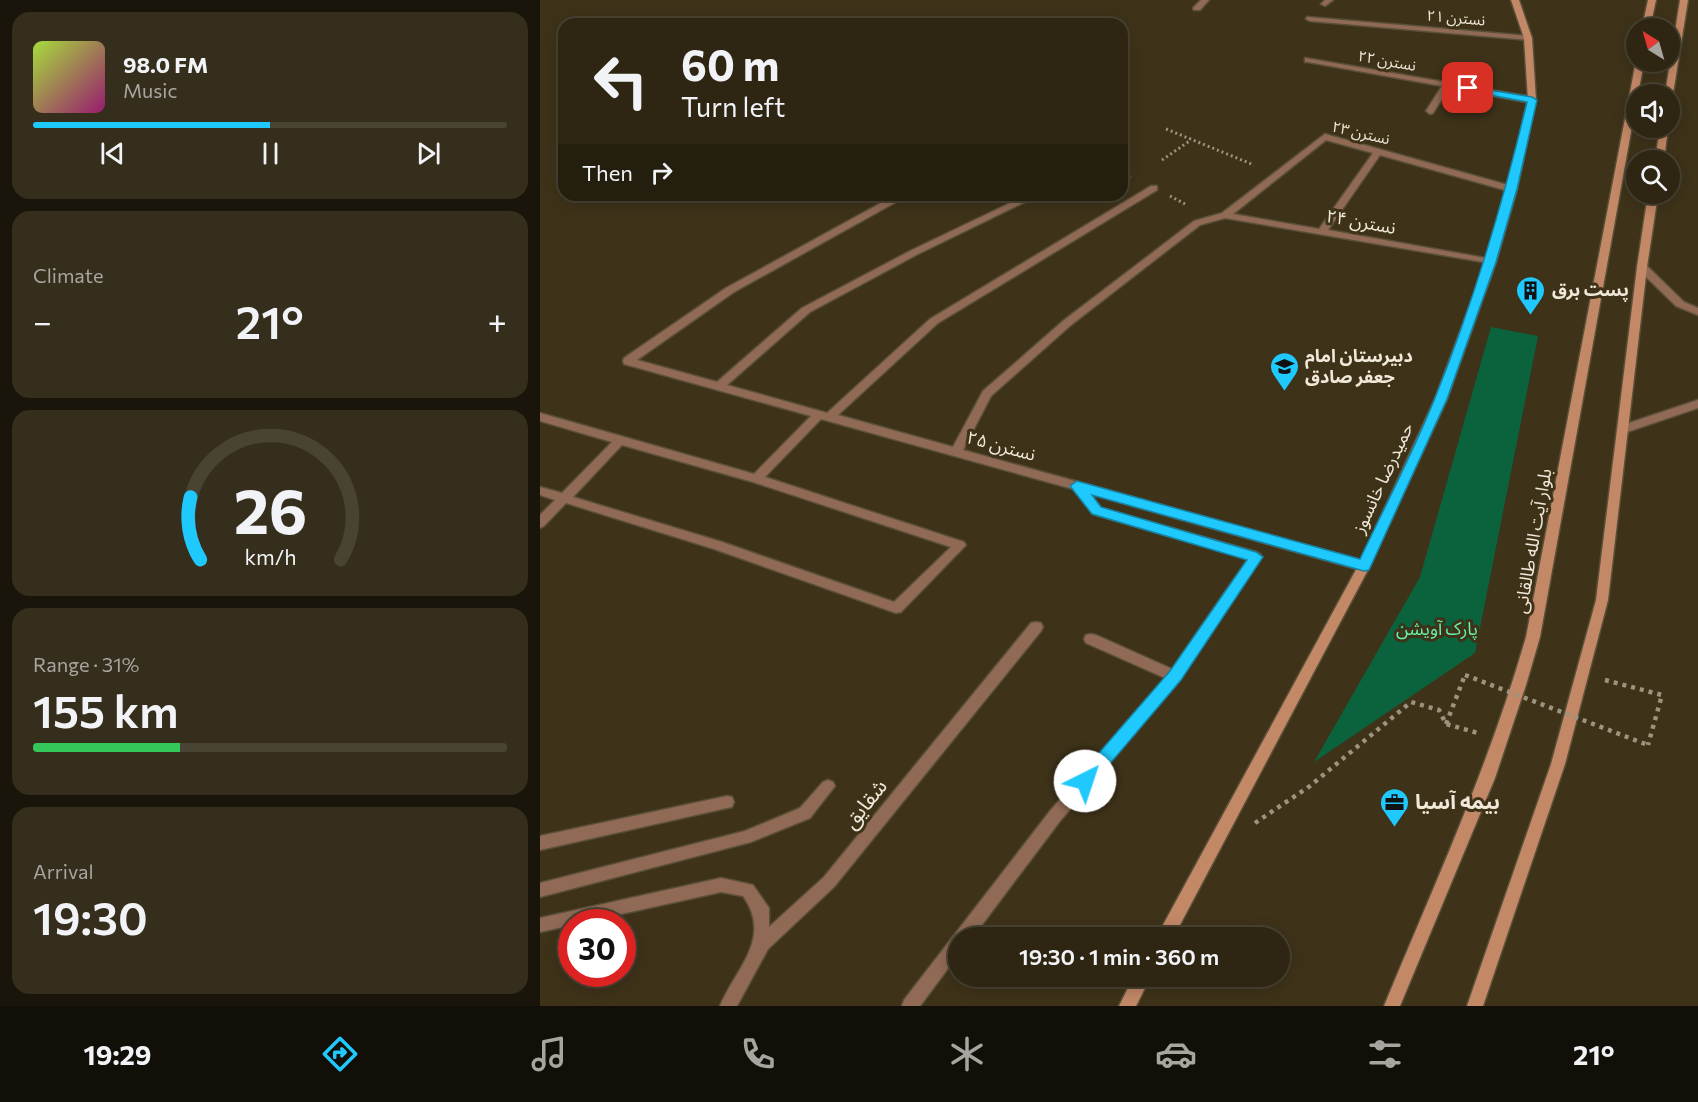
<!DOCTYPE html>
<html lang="en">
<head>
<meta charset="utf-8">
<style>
	body { margin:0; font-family:Commissioner,"Noto Sans Arabic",sans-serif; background:#362e1c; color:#f1f3f6; height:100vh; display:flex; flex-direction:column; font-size:22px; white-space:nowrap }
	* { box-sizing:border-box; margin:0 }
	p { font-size:20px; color:#a7a5a0 }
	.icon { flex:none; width:33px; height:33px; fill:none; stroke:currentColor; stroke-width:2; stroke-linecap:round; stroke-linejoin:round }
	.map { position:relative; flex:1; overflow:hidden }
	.drawer { display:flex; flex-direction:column; gap:12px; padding:12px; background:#19150a; width:540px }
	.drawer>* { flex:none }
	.top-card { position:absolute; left:18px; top:18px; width:570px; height:183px; border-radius:18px; box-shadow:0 3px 15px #0003,0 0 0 2px #494333; background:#2e2613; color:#f1f3f6; overflow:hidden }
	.needle { width:39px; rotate:323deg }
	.fabs { position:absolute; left:1086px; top:18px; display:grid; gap:12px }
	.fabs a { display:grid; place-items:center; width:54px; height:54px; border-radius:50%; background:#2e2613; box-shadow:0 3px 15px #0003,0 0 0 2px #494333; font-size:30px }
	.speed { position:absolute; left:18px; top:909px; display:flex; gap:12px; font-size:30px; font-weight:700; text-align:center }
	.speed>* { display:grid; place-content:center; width:78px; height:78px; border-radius:50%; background:#2e2613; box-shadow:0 3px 15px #0003,0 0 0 2px #494333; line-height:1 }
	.speed .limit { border:9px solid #d22; background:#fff; color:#111 }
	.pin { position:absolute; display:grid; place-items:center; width:51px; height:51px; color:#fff; margin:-26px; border-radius:12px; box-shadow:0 3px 9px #0006 }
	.me { position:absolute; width:66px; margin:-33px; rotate:41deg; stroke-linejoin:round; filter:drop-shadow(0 0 4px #0008) }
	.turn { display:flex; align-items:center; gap:21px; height:126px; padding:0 24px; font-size:27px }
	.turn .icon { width:78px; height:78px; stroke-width:2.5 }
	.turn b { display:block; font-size:42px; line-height:51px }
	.then { display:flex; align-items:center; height:57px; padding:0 24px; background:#0003; gap:12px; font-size:22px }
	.big { font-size:45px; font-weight:600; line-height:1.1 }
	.drawer .card { flex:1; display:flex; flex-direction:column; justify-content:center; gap:9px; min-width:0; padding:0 21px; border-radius:18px; background:#362e1c }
	.drawer .dial { align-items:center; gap:0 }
	.dial svg { height:156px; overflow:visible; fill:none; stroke:#494333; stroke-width:7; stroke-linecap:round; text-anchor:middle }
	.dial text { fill:#f1f3f6; stroke:none }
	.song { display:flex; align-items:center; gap:18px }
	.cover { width:72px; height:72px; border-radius:9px; background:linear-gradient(135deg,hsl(80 70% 55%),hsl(320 70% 35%)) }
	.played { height:6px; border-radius:3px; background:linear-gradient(90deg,#1fc9fd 50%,#494333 50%) }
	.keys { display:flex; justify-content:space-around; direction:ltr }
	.heat { display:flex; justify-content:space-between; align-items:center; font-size:33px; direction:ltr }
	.charge { height:9px; border-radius:4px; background:linear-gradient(90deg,#34c759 31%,#494333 0) }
	.trip { position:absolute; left:408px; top:927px; width:342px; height:60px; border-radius:30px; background:#2e2613; box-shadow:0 3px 15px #0003,0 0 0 2px #494333; font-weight:600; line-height:60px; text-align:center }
	.dock { display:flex; height:96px; justify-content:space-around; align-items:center; background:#120f08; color:#a7a5a0 }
	.dock .icon { width:42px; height:42px }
	.dock .current { color:#1fc9fd }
	.dock b { font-size:27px; color:#f1f3f6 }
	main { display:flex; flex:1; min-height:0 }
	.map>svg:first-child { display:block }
	.green { fill:#0b633e }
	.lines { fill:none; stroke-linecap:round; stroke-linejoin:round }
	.lane-casing { stroke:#5a4f38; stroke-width:3 }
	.street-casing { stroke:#5a4f38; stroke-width:3 }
	.secondary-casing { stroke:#5a4f38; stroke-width:3 }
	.path-far1 { stroke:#9d937f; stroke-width:3; stroke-dasharray:2 3; stroke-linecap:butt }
	.path { stroke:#9d937f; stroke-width:4.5; stroke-dasharray:4 5; stroke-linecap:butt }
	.lane { fill:#906a55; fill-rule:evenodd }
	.street { fill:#906a55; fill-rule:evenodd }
	.secondary { fill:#c38866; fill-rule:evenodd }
	.path-bridge { stroke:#9d937f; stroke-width:4.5; stroke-dasharray:4 5; stroke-linecap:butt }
	.route { fill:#1fc9fd; stroke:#1483a4; stroke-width:1.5 }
	.labels { text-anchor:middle; stroke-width:6; stroke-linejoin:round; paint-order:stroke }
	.far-street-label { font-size:15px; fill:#f0e8d9; stroke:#3e3219 }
	.street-label { font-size:18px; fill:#f0e8d9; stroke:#3e3219 }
	.poi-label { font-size:18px; font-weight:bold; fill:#f0e8d9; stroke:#3e3219; text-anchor:start }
	.park-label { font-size:18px; fill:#66f2ac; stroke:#3e3219 }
	.near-poi-label { font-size:21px; font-weight:bold; fill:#f0e8d9; stroke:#3e3219; text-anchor:start }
	.near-street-label { font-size:21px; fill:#f0e8d9; stroke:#3e3219 }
</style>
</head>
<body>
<main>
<section class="drawer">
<div class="card">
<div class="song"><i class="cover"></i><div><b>98.0 FM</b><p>Music</p></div></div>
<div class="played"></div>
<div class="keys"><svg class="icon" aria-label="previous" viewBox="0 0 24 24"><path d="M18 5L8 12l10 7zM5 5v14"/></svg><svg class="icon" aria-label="pause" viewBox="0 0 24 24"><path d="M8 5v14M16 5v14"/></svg><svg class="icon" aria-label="next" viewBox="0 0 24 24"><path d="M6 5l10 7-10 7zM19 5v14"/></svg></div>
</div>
<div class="card"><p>Climate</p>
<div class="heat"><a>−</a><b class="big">21°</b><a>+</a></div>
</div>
<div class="card dial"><svg viewBox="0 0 100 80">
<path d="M14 69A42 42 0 1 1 86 69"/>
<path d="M14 69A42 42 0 0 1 9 37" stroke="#1fc9fd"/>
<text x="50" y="56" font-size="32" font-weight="700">26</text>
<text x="50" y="72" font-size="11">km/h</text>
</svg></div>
<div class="card"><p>Range · 31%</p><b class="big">155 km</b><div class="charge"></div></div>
<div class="card"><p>Arrival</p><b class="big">19:30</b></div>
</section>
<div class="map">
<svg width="1158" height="1006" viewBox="0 0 1158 1006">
	<rect width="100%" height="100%" fill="#3e3219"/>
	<polygon class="green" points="951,327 998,336 935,653 774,762 880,577"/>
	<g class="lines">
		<defs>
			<g id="lane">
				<polygon points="1102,264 1106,265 1144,302 1158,308 1158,315 1136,306 1098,269 1097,267"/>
				<polygon points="1158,400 1158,408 1084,433 1078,429 1080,426"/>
			</g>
			<g id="street">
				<polygon points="661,0 669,0 660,10 654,10 653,8"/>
				<polygon points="785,0 793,0 785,6 781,4"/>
				<polygon points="767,17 988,36 992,38 988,40 770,21 766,19"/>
				<polygon points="765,58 992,97 996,100 992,103 909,88 893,113 890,114 886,111 902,86 768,62 765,62"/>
				<path d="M785,134L975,187L977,189L972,192L840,155L788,230L951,259L956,262L955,264L685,218L660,225L531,325L451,396L423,450L824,561L828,563L830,566L828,569L824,571L550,494L561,508L716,552L720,554L722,557L640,680L520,821L432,938H418V955L380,1006H362L364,1000L510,811L625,678L546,643L544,639L546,635L551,634L556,635L632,669L708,559L553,514L533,489L281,419L225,477L424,542L426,545L361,612L356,613L174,549L26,503L4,526L0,528V515L15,500L0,495V487L22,493L72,442L0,421V413L214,474L271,416L84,364L83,361L84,358L186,288L350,198H356V202L194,292L97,360L177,382L262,308L372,250L487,195H499L378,254L270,312L187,385L287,413L390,319L611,186H617V190L398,323L298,415L413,447L443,391L523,321L654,221L682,213ZM786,140L833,153L779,229L693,214ZM82,445L213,482L411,547L354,602L182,542L33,497Z"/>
				<path d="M496,622L501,623L503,627L501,631L294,887L228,949L197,1006H180C196,968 233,938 203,896L181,892L45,922H32V925L0,932V918L181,878L213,885L229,908V927L284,877L491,623Z"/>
				<polygon points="288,780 293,782 295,786 270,818 211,842 0,897 0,883 205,831 260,808 283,782"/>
				<polygon points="187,796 192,797 194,802 192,807 187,808 0,850 0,836"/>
			</g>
			<g id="secondary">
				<polygon points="971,0 979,0 992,38 996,100 977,189 956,262 907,399 830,566 633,938 616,938 818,566 895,399 946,262 967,189 988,100 984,38"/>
				<polygon points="1108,0 1116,0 1110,28 1102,28"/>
				<polygon points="1140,0 1148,0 1133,94 1130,96 1130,94 1125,94"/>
				<path d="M1096,61L1104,62L1098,94H1096V104L1000,637L986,685L955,778L860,1006H844C895,883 949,766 986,637Z"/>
				<polygon points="1120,128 1128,128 1124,160 1115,160"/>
				<polygon points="1108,194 1118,194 1107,267 1068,600 1025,764 943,1006 927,1006 1011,764 1056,600 1097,267"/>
				<polygon points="594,976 611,976 596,1006 579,1006"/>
			</g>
		</defs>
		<use href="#lane" class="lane-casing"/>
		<use href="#street" class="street-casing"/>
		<use href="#secondary" class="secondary-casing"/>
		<g class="path-far1">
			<polyline points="626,129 714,165"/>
			<polyline points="622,160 651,140"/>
			<polyline points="582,172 591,177"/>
			<polyline points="630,196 647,205"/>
		</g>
		<g class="path">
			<polyline points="1065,680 1122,695 1108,745"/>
			<polyline points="906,724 925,675"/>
			<polyline points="715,823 770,786 871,702 899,710 906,724 938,733"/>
		</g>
		<use href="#lane" class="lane"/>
		<use href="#street" class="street"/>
		<use href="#secondary" class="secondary"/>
		<polyline class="path-bridge" points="925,675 1108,745"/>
	</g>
	<path class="route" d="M925,86L992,97L997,100L977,189L956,262L907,399L829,570L824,571L552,495L561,507L716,552L723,557L641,680L551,786L545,788L539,786L537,781L539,776L630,671L707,560L552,514L530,486L537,481L820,559C845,506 873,453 895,398C934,301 963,203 987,102L928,91L924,88Z"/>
	<defs>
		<symbol id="building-pin" viewBox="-11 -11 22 30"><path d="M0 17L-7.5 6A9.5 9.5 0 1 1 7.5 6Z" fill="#1fc9fd" stroke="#3e3219"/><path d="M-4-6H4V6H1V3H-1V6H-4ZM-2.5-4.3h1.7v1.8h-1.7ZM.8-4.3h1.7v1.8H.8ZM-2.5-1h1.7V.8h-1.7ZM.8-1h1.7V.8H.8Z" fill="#111"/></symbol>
		<symbol id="school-pin" viewBox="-11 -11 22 30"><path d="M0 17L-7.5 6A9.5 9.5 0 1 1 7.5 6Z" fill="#1fc9fd" stroke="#3e3219"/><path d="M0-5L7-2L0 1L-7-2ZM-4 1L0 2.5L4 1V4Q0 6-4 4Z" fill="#111"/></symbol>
		<symbol id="office-pin" viewBox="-11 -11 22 30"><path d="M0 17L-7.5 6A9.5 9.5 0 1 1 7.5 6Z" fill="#1fc9fd" stroke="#3e3219"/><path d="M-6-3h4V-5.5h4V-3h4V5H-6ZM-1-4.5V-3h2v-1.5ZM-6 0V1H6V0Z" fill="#111"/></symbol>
	</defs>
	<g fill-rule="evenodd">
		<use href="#building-pin" x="974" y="274" width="33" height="45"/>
		<use href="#school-pin" x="728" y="350" width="33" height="45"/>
		<use href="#office-pin" x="838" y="786" width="33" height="45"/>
	</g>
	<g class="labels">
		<g class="far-street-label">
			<text transform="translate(916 18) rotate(5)" y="5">نسترن ۲۱</text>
			<text transform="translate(847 61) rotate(10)" y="5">نسترن ۲۲</text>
			<text transform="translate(821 133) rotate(13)" y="5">نسترن ۲۳</text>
		</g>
		<g class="street-label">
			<text transform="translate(821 222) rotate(10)" y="6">نسترن ۲۴</text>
			<text transform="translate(461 446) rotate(15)" y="6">نسترن ۲۵</text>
			<text transform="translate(843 478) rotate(-65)" y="6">حمیدرضا خانسوز</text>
			<text transform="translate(993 541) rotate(-80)" y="6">بلوار آیت الله طالقانی</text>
		</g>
		<g class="poi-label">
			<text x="1012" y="296">پست برق</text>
			<text x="765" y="362">دبیرستان امام<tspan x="765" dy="21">جعفر صادق</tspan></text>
		</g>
		<g class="park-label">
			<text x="897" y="635">پارک آویشن</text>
		</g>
		<g class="near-poi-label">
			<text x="875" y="809">بیمه آسیا</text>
		</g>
		<g class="near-street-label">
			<text transform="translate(325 804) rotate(-51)" y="7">شقایق</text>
		</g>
	</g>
</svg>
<div class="fabs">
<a><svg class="needle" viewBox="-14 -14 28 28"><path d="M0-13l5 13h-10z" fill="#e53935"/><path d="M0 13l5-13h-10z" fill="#a7a5a0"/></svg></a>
<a><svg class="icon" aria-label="sound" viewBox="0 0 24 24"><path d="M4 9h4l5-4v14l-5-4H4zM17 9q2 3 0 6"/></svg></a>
<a><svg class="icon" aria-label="search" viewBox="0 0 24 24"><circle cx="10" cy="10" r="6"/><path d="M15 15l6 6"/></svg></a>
</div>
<div class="speed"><div class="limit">30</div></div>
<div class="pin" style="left:928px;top:88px;background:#d93025"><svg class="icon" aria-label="arrive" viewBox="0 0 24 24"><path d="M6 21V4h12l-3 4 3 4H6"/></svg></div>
<svg class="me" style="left:545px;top:781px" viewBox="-20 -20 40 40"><circle r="19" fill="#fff"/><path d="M0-13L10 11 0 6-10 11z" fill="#1fc9fd"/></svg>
<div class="trip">19:30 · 1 min · 360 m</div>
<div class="top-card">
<div class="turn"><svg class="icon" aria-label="left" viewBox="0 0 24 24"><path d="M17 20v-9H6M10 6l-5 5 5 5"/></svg><div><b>60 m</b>Turn left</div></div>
<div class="then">Then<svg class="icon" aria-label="right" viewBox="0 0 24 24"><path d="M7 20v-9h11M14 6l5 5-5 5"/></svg></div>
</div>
</div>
</main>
<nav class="dock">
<b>19:29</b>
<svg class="icon current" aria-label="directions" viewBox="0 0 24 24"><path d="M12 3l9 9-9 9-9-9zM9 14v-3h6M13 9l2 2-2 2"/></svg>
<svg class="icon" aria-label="music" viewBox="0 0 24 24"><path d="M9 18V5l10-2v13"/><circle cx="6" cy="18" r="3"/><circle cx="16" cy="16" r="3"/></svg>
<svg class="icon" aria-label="phone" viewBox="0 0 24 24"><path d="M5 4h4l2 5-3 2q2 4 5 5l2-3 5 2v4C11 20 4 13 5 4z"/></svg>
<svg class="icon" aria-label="climate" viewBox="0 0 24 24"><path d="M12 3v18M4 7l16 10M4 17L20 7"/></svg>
<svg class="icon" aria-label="car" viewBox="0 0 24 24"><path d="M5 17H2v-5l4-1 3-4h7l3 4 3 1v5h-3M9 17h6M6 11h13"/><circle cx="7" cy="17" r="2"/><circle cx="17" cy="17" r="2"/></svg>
<svg class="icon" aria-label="filters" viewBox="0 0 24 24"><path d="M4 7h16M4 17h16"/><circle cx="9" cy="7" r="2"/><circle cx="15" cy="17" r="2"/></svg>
<b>21°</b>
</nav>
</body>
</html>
